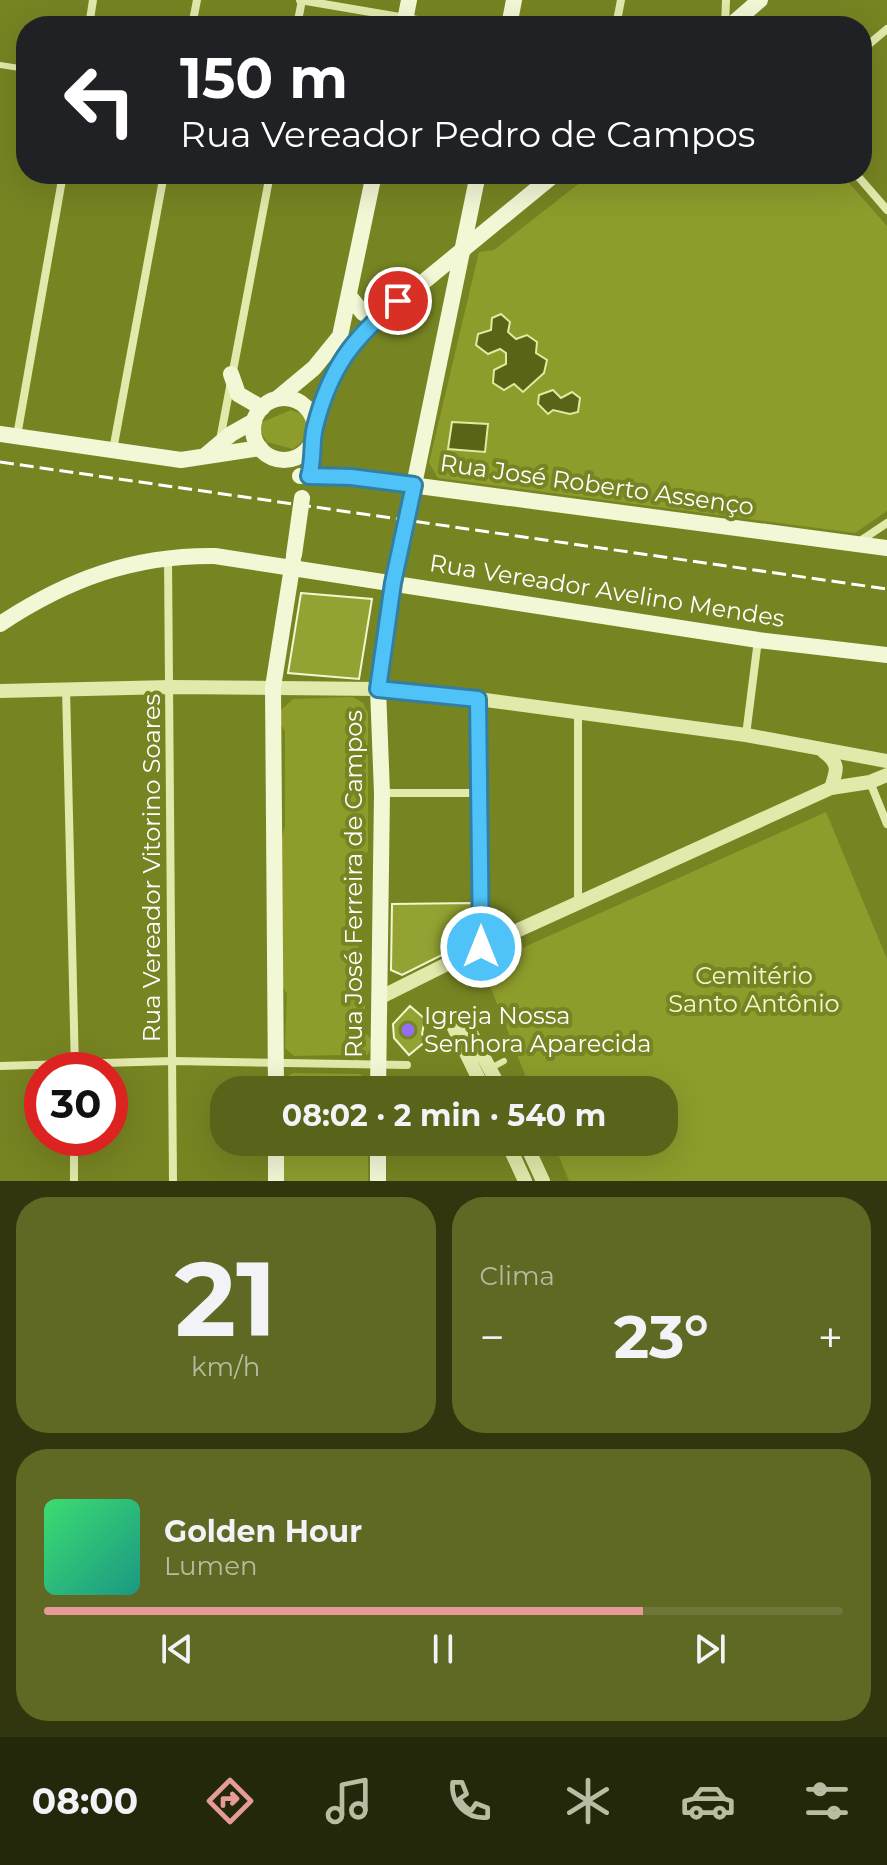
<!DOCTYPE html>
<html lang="pt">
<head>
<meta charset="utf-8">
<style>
	body { margin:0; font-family:Montserrat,sans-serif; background:#5f6923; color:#f1f3f6; height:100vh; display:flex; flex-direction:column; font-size:30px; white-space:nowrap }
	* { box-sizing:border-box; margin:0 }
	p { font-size:26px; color:#b7bca2 }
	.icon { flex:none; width:44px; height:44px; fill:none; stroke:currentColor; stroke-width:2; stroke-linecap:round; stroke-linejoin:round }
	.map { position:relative; height:1181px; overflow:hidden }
	.panel { display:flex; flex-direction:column; gap:16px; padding:16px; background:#31360e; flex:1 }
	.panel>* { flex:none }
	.guide { position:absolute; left:16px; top:16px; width:856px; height:168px; border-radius:32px; box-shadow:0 8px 32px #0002; background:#202124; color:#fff; overflow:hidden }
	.speed { position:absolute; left:24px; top:1052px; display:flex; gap:16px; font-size:40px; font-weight:700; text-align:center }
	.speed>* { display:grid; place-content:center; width:104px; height:104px; border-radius:50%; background:#59631a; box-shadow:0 8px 32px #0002; line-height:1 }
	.speed .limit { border:12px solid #d22; background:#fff; color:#111 }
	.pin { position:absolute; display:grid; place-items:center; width:68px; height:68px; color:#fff; margin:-34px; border:4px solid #fff; border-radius:50%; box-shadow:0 2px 8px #0007 }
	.me { position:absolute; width:88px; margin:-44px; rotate:0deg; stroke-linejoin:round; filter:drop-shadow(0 0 6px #0008) }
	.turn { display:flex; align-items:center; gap:28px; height:168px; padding:0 32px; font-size:36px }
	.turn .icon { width:104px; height:104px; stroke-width:2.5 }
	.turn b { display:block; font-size:56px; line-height:68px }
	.big { font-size:60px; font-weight:700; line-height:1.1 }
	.panel .widget { flex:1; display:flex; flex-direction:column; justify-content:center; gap:12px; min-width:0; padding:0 28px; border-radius:32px; background:#5f6923 }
	.panel .dial { align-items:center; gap:0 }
	.dial b { font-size:104px; line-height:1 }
	.song { display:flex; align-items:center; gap:24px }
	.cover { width:96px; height:96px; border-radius:12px; background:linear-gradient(135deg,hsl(140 70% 55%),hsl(170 70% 35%)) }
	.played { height:8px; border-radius:4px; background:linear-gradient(90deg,#e69b98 75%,#6e7739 75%) }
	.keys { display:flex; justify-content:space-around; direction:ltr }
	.heat { display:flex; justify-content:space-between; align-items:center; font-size:44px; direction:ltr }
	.panel .tiles { flex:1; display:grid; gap:16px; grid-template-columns:1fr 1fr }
	.widget:last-child { grid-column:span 2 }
	.trip { position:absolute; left:210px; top:1076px; width:468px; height:80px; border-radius:32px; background:#59631a; box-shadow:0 8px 32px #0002; font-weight:700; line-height:80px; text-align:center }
	.menu { display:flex; height:128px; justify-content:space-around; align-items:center; background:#24280a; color:#b7bca2 }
	.menu .icon { width:56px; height:56px }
	.menu .active { color:#e69b98 }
	.menu b { font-size:36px; color:#f1f3f6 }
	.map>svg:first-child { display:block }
	.green { fill:#8e9c2c }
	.water { fill:#596417; stroke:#e2ea9f; stroke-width:2 }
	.building { fill:#93a232; stroke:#f2f7cf; stroke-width:2 }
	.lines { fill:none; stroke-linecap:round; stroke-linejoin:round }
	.service { stroke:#e1e9ab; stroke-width:6 }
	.minor { stroke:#e1e9ab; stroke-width:8 }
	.tertiary { stroke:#e1e9ab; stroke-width:14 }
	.secondary { stroke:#f2f7d5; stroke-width:16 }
	.rail { stroke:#fff; stroke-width:3; stroke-dasharray:14 6; stroke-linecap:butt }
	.secondary-bridge { stroke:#f2f7d5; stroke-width:16 }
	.route-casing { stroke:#337fa1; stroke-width:20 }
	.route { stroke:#4fc3f7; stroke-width:14 }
	.poi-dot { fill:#946df5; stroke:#778422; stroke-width:3 }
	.labels { text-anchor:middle; stroke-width:8; stroke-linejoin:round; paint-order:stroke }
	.street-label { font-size:24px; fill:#fff; stroke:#778422 }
	.park-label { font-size:24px; fill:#f2f7cf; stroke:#778422 }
	.poi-label { font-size:24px; fill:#fff; stroke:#778422; text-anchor:start }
</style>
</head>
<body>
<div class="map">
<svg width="887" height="1181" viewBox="0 0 887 1181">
	<rect width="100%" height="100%" fill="#778422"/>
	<g class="green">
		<polygon points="591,174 841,174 887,226 887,511 855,533 438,478 429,463 479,252 494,250"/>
		<path d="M291,410L307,416C310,433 306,439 293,449L267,442L259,429L260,423Z"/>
		<path d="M353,697L363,703L368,713V851L359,862L358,991L365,1005V1032L371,1039C371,1052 368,1058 356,1060L343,1055L294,1056L285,1048L287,994L281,983L280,841L285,827V731L278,721L279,712L293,699Z"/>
		<polygon points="826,812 887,959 887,1181 569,1181 553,1142 664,1142 664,1090 531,1090 482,966"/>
		<polygon points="293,1073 360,1074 367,1079 368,1090 282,1090 283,1079"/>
		<rect x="282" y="1142" width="86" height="39"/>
	</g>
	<g class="water">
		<polygon points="501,314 510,322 508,332 516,339 527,335 537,342 536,353 547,360 544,373 523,392 514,384 504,390 493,383 494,370 506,364 506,353 500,349 488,354 476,345 478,334 491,330 492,318"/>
		<polygon points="553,390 561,398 572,392 580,398 578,412 570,414 553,410 548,414 538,404 539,395"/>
		<polygon points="452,422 488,424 485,452 448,449"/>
	</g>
	<g class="building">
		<polygon points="301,593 372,599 359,679 288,673"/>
		<polygon points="473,903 472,940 402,975 391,970 392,904"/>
		<polygon points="410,1006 425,1019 422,1034 427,1040 409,1055 394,1038 393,1024"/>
	</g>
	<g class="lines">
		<g class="service">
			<polyline points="0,65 26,69"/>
			<polyline points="491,1068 504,1061"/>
		</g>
		<g class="minor">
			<polyline points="300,0 453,26"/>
			<polyline points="89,26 93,0"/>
			<polyline points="192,26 197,0"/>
			<polyline points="297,26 302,0"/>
			<polyline points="616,26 621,0"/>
			<polyline points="725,26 726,0"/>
			<polyline points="862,50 887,29"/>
			<polyline points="856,174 887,210"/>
			<polyline points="17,436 63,174"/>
			<polyline points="220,440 270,174"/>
			<polyline points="113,450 164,174"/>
			<polyline points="860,541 887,523"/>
			<polyline points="168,558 173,1181"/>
			<polyline points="66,688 75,1070"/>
			<polyline points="478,699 481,947"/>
			<polyline points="578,713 578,903"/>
			<polyline points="746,735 758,640"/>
			<polyline points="870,782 887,824"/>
			<polyline points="382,793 479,793"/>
			<polyline points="0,1066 173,1061 407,1065"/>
			<polyline points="74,1181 74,1138"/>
		</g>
		<g class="tertiary">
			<polyline points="0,691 171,687 378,689 478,699 746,735 887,761"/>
			<path d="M824,752C840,764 837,770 831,788"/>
			<polyline points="381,997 481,947 831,788 870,782 887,775"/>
			<polyline points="484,1090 454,1028 464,1020 501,1090"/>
			<polyline points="507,1142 525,1181"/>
			<polyline points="525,1142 543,1181"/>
		</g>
		<g class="secondary">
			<polyline points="404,26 409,0"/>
			<polyline points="509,26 514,0"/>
			<polyline points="730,26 760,0"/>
			<polyline points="350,297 363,313 377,318"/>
			<polyline points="231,374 238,394 262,408"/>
			<polyline points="278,398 314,368 340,336 374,174"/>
			<circle cx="284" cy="429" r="31"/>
			<polyline points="315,427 338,363 360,334 555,174"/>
			<polyline points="0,434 181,460 260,448"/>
			<polyline points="206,455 231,434 254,421"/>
			<polyline points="300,476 351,477 887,548"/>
			<polyline points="414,485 478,174"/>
			<path d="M0,624C68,579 134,555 215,556L758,640L887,655"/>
			<polyline points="276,1090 273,687 293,561"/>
			<polyline points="378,1090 382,793 378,689 393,583"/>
			<polyline points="276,1142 276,1181"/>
			<polyline points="378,1181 378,1142"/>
		</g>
		<polyline class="rail" points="0,462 887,589"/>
		<g class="secondary-bridge">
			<polyline points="294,555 302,498"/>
			<polyline points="393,583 414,485"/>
		</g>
	</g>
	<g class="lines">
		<defs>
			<path id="route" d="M398,301C352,339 330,368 315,427C311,443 314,460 309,476L351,477L414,485L393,583L378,689L478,699L481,947"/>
		</defs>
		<use href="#route" class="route-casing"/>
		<use href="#route" class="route"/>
	</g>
	<circle class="poi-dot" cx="408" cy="1030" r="8"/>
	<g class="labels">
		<g class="street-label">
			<text transform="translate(597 485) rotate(8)" y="8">Rua José Roberto Assenço</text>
			<text transform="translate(607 591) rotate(9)" y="8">Rua Vereador Avelino Mendes</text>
			<text transform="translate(152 868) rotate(-90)" y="8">Rua Vereador Vitorino Soares</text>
			<text transform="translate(354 884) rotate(-90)" y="8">Rua José Ferreira de Campos</text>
		</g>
		<g class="park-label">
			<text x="754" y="984">Cemitério<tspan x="754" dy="28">Santo Antônio</tspan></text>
		</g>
		<g class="poi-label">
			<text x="424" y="1024">Igreja Nossa<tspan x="424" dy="28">Senhora Aparecida</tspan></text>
		</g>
	</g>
</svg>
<div class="speed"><div class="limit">30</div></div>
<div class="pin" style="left:398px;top:301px;background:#d93025"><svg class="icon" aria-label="arrive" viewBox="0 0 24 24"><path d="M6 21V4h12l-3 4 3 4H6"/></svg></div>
<svg class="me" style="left:481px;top:947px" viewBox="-20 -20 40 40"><circle r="17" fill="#4fc3f7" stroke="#fff" stroke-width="3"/><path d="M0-11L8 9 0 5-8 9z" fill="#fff"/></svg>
<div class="trip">08:02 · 2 min · 540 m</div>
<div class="guide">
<div class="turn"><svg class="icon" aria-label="left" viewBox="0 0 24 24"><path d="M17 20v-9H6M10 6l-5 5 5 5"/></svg><div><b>150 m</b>Rua Vereador Pedro de Campos</div></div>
</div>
</div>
<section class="panel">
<div class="tiles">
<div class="widget dial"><b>21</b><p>km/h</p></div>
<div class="widget"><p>Clima</p>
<div class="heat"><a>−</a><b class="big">23°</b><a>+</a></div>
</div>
<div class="widget">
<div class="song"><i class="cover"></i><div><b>Golden Hour</b><p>Lumen</p></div></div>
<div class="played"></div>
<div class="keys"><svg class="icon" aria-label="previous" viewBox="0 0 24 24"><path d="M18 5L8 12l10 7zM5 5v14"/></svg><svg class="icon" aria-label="pause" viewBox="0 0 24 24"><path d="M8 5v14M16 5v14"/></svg><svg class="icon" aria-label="next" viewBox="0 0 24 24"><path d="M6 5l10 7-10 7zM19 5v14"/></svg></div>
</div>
</div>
</section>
<nav class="menu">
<b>08:00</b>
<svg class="icon active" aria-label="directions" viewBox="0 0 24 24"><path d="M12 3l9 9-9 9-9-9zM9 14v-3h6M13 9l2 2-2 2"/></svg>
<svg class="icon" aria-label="music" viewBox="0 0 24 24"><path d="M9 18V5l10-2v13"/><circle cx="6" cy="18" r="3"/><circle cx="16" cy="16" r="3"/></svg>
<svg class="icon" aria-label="phone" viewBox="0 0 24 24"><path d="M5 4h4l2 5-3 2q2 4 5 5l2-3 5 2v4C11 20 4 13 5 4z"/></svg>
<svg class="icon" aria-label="climate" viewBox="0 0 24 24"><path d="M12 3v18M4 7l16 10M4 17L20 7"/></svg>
<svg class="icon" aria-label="car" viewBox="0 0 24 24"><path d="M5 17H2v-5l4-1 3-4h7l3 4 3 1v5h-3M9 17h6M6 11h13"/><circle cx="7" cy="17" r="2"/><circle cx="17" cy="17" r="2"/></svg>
<svg class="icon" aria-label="filters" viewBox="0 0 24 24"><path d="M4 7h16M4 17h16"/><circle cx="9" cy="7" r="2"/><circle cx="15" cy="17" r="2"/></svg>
</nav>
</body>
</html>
